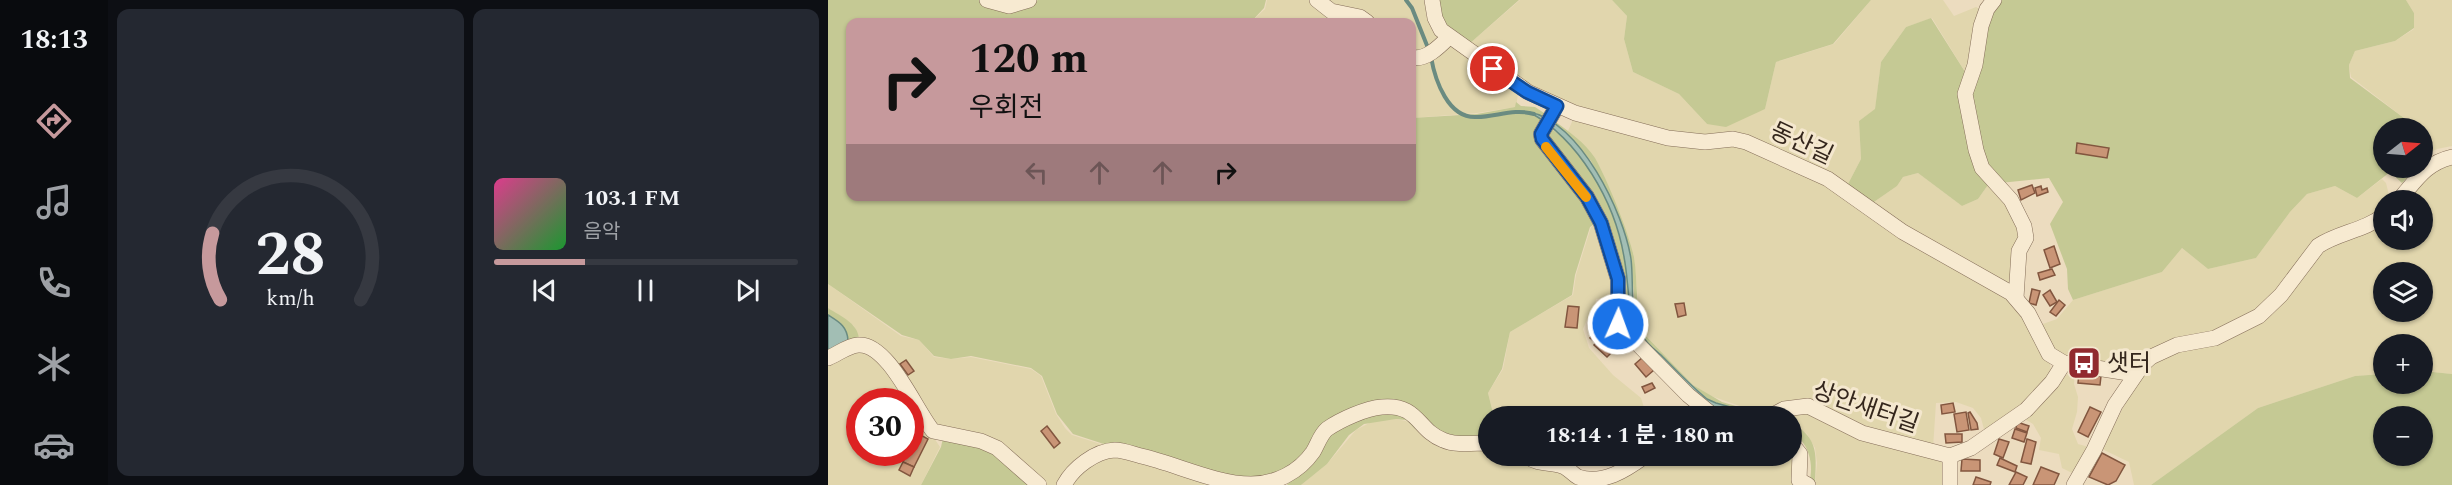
<!DOCTYPE html>
<html lang="ko">
<head>
<meta charset="utf-8">
<style>
	body { margin:0; font-family:Spectral,"Noto Sans KR",serif; background:#242831; color:#f1f3f6; height:100vh; display:flex; flex-direction:column; font-size:22px; white-space:nowrap }
	* { box-sizing:border-box; margin:0 }
	p { font-size:20px; color:#9ea1a6 }
	.icon { flex:none; width:33px; height:33px; fill:none; stroke:currentColor; stroke-width:2; stroke-linecap:round; stroke-linejoin:round }
	.map { position:relative; flex:1; overflow:hidden }
	.drawer { display:flex; flex-direction:column; gap:9px; padding:9px; background:#0d0f14; width:720px }
	.drawer>* { flex:none }
	.banner { position:absolute; left:18px; top:18px; width:570px; height:183px; border-radius:12px; box-shadow:0 2px 4px #0004; background:#c6999c; color:#111; overflow:hidden }
	.needle { width:39px; rotate:73deg }
	.fabs { position:absolute; left:1545px; top:118px; display:grid; gap:12px }
	.fabs a { display:grid; place-items:center; width:60px; height:60px; border-radius:50%; background:#171b24; box-shadow:0 2px 4px #0004; font-size:30px }
	.speed { position:absolute; left:18px; top:388px; display:flex; gap:12px; font-size:30px; font-weight:700; text-align:center }
	.speed>* { display:grid; place-content:center; width:78px; height:78px; border-radius:50%; background:#171b24; box-shadow:0 2px 4px #0004; line-height:1 }
	.speed .limit { border:9px solid #d22; background:#fff; color:#111 }
	.pin { position:absolute; display:grid; place-items:center; width:51px; height:51px; color:#fff; margin:-26px; border:3px solid #fff; border-radius:50%; box-shadow:0 2px 6px #0007 }
	.me { position:absolute; width:66px; margin:-33px; rotate:2deg; stroke-linejoin:round; filter:drop-shadow(0 0 4px #0008) }
	.turn { display:flex; align-items:center; gap:21px; height:126px; padding:0 24px; font-size:27px }
	.turn .icon { width:78px; height:78px; stroke-width:2.5 }
	.turn b { display:block; font-size:42px; line-height:51px }
	.lanes { display:flex; align-items:center; height:57px; padding:0 24px; background:#0003; justify-content:center; gap:30px; direction:ltr }
	.lanes .off { opacity:.35 }
	.drawer .card { flex:1; display:flex; flex-direction:column; justify-content:center; gap:9px; min-width:0; padding:0 21px; border-radius:12px; background:#242831 }
	.drawer .dial { align-items:center; gap:0 }
	.dial svg { height:156px; overflow:visible; fill:none; stroke:#363941; stroke-width:7; stroke-linecap:round; text-anchor:middle }
	.dial text { fill:#f1f3f6; stroke:none }
	.song { display:flex; align-items:center; gap:18px }
	.cover { width:72px; height:72px; border-radius:9px; background:linear-gradient(135deg,hsl(330 70% 55%),hsl(130 70% 35%)) }
	.played { height:6px; border-radius:3px; background:linear-gradient(90deg,#c6999c 30%,#363941 30%) }
	.keys { display:flex; justify-content:space-around; direction:ltr }
	.drawer .tiles { flex:1; display:grid; gap:9px; grid-template-columns:repeat(2,1fr) }
	.trip { position:absolute; left:650px; top:406px; width:324px; height:60px; border-radius:30px; background:#171b24; box-shadow:0 2px 4px #0004; font-weight:700; line-height:60px; text-align:center }
	main { display:flex; flex:1; min-height:0 }
	.menu { display:flex; flex-direction:column; width:108px; justify-content:space-around; align-items:center; background:#090b0e; color:#9ea1a6 }
	.menu .icon { width:42px; height:42px }
	.menu .selected { color:#c6999c }
	.menu b { font-size:27px; color:#f1f3f6 }
	.map>svg:first-child { display:block }
	.farmland { fill:#e1d6ad; fill-rule:evenodd }
	.green { fill:#c5c994; fill-rule:evenodd }
	.water { fill:#a2beb4; stroke:#6a8b81; stroke-width:1.5 }
	.lines { fill:none; stroke-linecap:round; stroke-linejoin:round }
	.stream { stroke:#6a8b81; stroke-width:4 }
	.building { fill:#c99576; stroke:#82563f; stroke-width:1.5 }
	.minor-casing { stroke:#846d58; stroke-width:16 }
	.minor { stroke:#f7ead1; stroke-width:15 }
	.route-casing { stroke:#114b97; stroke-width:15 }
	.route { stroke:#1a73e8; stroke-width:10 }
	.slow { stroke:#f59e0b; stroke-width:10 }
	.labels { text-anchor:middle; stroke-width:6; stroke-linejoin:round; paint-order:stroke }
	.street-label { font-size:24px; fill:#34261c; stroke:#f4e7ce }
	.poi-label { font-size:24px; fill:#34261c; stroke:#f4e7ce; text-anchor:start }
</style>
</head>
<body>
<main>
<nav class="menu">
<b>18:13</b>
<svg class="icon selected" aria-label="directions" viewBox="0 0 24 24"><path d="M12 3l9 9-9 9-9-9zM9 14v-3h6M13 9l2 2-2 2"/></svg>
<svg class="icon" aria-label="music" viewBox="0 0 24 24"><path d="M9 18V5l10-2v13"/><circle cx="6" cy="18" r="3"/><circle cx="16" cy="16" r="3"/></svg>
<svg class="icon" aria-label="phone" viewBox="0 0 24 24"><path d="M5 4h4l2 5-3 2q2 4 5 5l2-3 5 2v4C11 20 4 13 5 4z"/></svg>
<svg class="icon" aria-label="climate" viewBox="0 0 24 24"><path d="M12 3v18M4 7l16 10M4 17L20 7"/></svg>
<svg class="icon" aria-label="car" viewBox="0 0 24 24"><path d="M5 17H2v-5l4-1 3-4h7l3 4 3 1v5h-3M9 17h6M6 11h13"/><circle cx="7" cy="17" r="2"/><circle cx="17" cy="17" r="2"/></svg>
</nav>
<section class="drawer">
<div class="tiles">
<div class="card dial"><svg viewBox="0 0 100 80">
<path d="M14 69A42 42 0 1 1 86 69"/>
<path d="M14 69A42 42 0 0 1 10 35" stroke="#c6999c"/>
<text x="50" y="56" font-size="32" font-weight="700">28</text>
<text x="50" y="72" font-size="11">km/h</text>
</svg></div>
<div class="card">
<div class="song"><i class="cover"></i><div><b>103.1 FM</b><p>음악</p></div></div>
<div class="played"></div>
<div class="keys"><svg class="icon" aria-label="previous" viewBox="0 0 24 24"><path d="M18 5L8 12l10 7zM5 5v14"/></svg><svg class="icon" aria-label="pause" viewBox="0 0 24 24"><path d="M8 5v14M16 5v14"/></svg><svg class="icon" aria-label="next" viewBox="0 0 24 24"><path d="M6 5l10 7-10 7zM19 5v14"/></svg></div>
</div>
</div>
</section>
<div class="map">
<svg width="1624" height="485" viewBox="0 0 1624 485">
	<rect width="100%" height="100%" fill="#ecdcbf"/>
	<g class="farmland">
		<polygon points="439,0 598,0 598,15 606,32 690,94 688,107 649,113 584,118 584,22 423,22 437,9"/>
		<polygon points="692,0 784,0 799,16 796,39 805,72 851,94 879,124 937,109 948,62 1006,44 1043,0 1115,0 1126,16 1148,7 1156,11 1139,75 1104,18 1078,27 1053,62 1047,110 1031,121 1033,159 1020,184 979,162 858,137 749,107 716,94 640,45"/>
		<polygon points="1578,0 1624,0 1624,146 1609,149 1595,156 1594,129 1580,129 1580,121 1523,77 1521,65 1527,51 1567,41 1586,29 1586,13"/>
		<polygon points="746,117 905,144 992,180 1185,301 1222,363 1223,372 1201,400 1157,433 1153,418 1145,408 1128,402 1108,403 1105,448 1021,423 993,406 935,414 883,396 865,385 816,334 812,323 806,256 801,239 766,158 740,131"/>
		<path d="M1624,163V374L1595,371L1594,345H1556L1555,374L1527,376L1430,408L1323,485H1306L1301,462L1274,449L1300,398L1310,381L1326,363L1350,351L1403,338L1436,322L1452,307L1497,249L1555,223L1556,240H1594V201H1578L1601,173ZM1556,273H1594V312H1556Z"/>
		<polygon points="1090,173 1134,206 1150,199 1162,182 1194,228 1184,289 1043,204 1069,186 1075,177"/>
		<polygon points="1554,179 1558,183 1562,199 1561,201 1556,201 1555,207 1549,214 1504,231 1439,302 1410,321 1383,331 1346,338 1321,350 1305,361 1292,364 1247,360 1227,350 1212,325 1229,319 1245,300 1334,272 1354,248 1380,269 1428,258 1462,212 1479,194 1507,186 1529,198"/>
		<polygon points="769,223 784,263 784,297 768,299 767,310 759,319 755,329 761,348 785,375 813,398 818,414 809,417 666,417 660,393 675,369 682,332 745,295 748,275 763,227"/>
		<polygon points="0,284 73,336 91,340 106,357 123,359 143,357 203,369 213,376 228,414 237,428 244,435 282,447 233,485 216,485 111,430 88,402 31,342 26,326 0,308"/>
		<polygon points="40,349 82,402 32,402 32,453 82,453 82,402 112,447 93,485 0,485 0,361"/>
		<polygon points="1244,371 1247,371 1246,384 1250,397 1249,412 1244,429 1250,444 1261,447 1246,474 1234,468 1231,454 1211,450 1213,438 1205,424 1195,418 1235,377"/>
		<polygon points="972,411 1114,461 1121,485 987,485 989,463 987,448 979,434 963,422 963,417 956,417"/>
		<polygon points="568,419 578,421 587,429 595,430 660,448 660,456 695,456 729,467 761,485 473,485 499,464 528,430 545,421"/>
		<polygon points="963,447 968,469 964,485 770,485 826,456 963,456"/>
		<polygon points="282,454 403,485 240,485 245,476"/>
	</g>
	<g class="green">
		<polygon points="0,0 152,0 196,6 210,0 438,0 436,8 423,22 22,22 22,196 584,196 584,118 649,114 687,107 688,102 693,106 707,107 719,115 714,126 769,222 762,227 747,275 744,295 682,332 674,369 660,393 666,417 660,417 660,437 620,437 593,417 528,411 470,464 426,481 282,446 245,434 229,414 214,376 203,368 143,356 123,359 106,356 91,340 74,335 0,284"/>
		<polygon points="610,0 691,0 640,45 616,24"/>
		<polygon points="784,0 1043,0 1005,44 948,62 937,109 898,127 879,124 851,94 805,72 796,39 799,16"/>
		<polygon points="1170,0 1578,0 1586,13 1586,28 1567,41 1527,51 1521,65 1522,78 1580,121 1580,129 1556,129 1556,168 1589,168 1574,183 1562,172 1529,198 1507,186 1479,194 1462,212 1428,258 1380,269 1354,248 1334,272 1245,300 1240,289 1239,269 1222,224 1235,202 1221,178 1172,183 1161,174 1141,107 1153,38"/>
		<polygon points="1103,18 1139,75 1162,182 1150,199 1134,206 1090,173 1075,177 1069,186 1043,204 1020,184 1033,159 1031,121 1047,109 1053,62 1078,27"/>
		<path d="M726,121C741,131 757,143 767,158C779,179 801,233 806,257C810,282 807,310 816,334L865,385L894,402L935,414L894,405L879,399L814,337L808,320L803,257L791,220L763,161L745,140L725,124Z"/>
		<path d="M722,128C761,153 788,212 796,256C801,281 798,308 809,332C815,347 873,401 888,407C901,412 915,414 928,417L898,416L885,411L820,349L798,323L792,311L794,296L793,277L775,221L756,189L719,142L718,134Z"/>
		<path d="M0,308C14,317 32,324 31,342L0,352L13,323L0,315Z"/>
		<path d="M1595,371L1624,374V485H1323L1430,408L1527,376L1555,374L1556,384H1594ZM1556,417H1594V456H1556Z"/>
		<polygon points="572,412 594,429 587,429 578,420 568,419 536,424 521,435 499,464 483,477 473,485 459,485 493,441 528,417"/>
		<path d="M963,422C992,439 988,456 987,485L982,480C986,460 979,442 963,430Z"/>
		<polygon points="115,438 158,446 208,485 93,485 113,447"/>
	</g>
	<g class="water">
		<path d="M701,112C752,121 796,213 803,259C806,283 801,314 814,335C818,343 826,349 833,355C848,370 862,385 879,399L888,403L938,417C921,417 899,413 884,406C872,399 815,345 809,333C799,309 801,282 796,257C787,202 751,139 701,112Z"/>
		<path d="M0,315C11,322 19,326 20,340L0,352Z"/>
	</g>
	<g class="lines">
		<g class="stream">
			<polyline points="578,0 584,8 600,48"/>
			<path d="M603,57C607,80 620,119 649,117C668,117 686,108 706,114"/>
		</g>
	</g>
	<g class="building">
		<polygon points="1249,143 1281,148 1279,158 1248,153"/>
		<polygon points="1204,185 1207,193 1193,200 1190,190"/>
		<polygon points="1213,186 1214,190 1219,188 1220,192 1209,196 1207,188"/>
		<polygon points="1226,246 1232,264 1222,268 1216,250"/>
		<polygon points="1224,269 1227,275 1212,280 1210,273"/>
		<polygon points="1204,289 1212,291 1208,305 1201,303"/>
		<polygon points="1222,290 1229,302 1222,306 1215,295"/>
		<polygon points="1231,300 1237,305 1228,316 1222,312"/>
		<polygon points="856,303 858,315 850,317 847,304"/>
		<polygon points="740,306 751,307 749,328 737,327"/>
		<polygon points="767,313 777,323 765,335 763,321"/>
		<polygon points="777,323 795,341 779,357 766,345 768,343 762,338"/>
		<polygon points="815,357 826,370 818,377 807,364"/>
		<polygon points="78,360 86,371 80,375 72,364"/>
		<polygon points="1251,373 1273,376 1272,385 1250,383"/>
		<polygon points="824,383 827,388 817,393 814,387"/>
		<polygon points="66,394 73,400 71,402 60,402"/>
		<polygon points="1125,403 1127,412 1114,414 1113,405"/>
		<polygon points="861,407 875,417 854,416"/>
		<polygon points="1262,407 1273,412 1260,437 1250,432"/>
		<polygon points="1138,412 1141,430 1129,432 1126,414"/>
		<polygon points="1142,412 1149,423 1150,429 1143,430 1140,413"/>
		<polygon points="1189,422 1201,426 1199,432 1188,428"/>
		<polygon points="219,426 232,443 226,448 213,431"/>
		<polygon points="1187,429 1199,433 1196,442 1184,438"/>
		<polygon points="89,433 100,439 86,467 75,462 79,453 82,453 82,446"/>
		<polygon points="1117,434 1134,434 1134,442 1118,443"/>
		<polygon points="1171,439 1181,442 1175,458 1166,454"/>
		<polygon points="1199,439 1208,442 1203,464 1193,462"/>
		<polygon points="1274,453 1297,465 1288,481 1280,485 1261,477"/>
		<polygon points="786,456 795,456 792,466 784,464"/>
		<polygon points="1172,458 1189,466 1187,472 1169,465"/>
		<polygon points="1134,459 1152,460 1152,471 1133,471"/>
		<polygon points="75,462 86,467 82,476 71,470"/>
		<polygon points="1213,467 1231,474 1226,485 1205,485"/>
		<polygon points="1188,472 1199,477 1195,485 1181,485"/>
		<polygon points="1148,477 1163,482 1162,485 1145,485"/>
	</g>
	<g class="lines">
		<defs>
			<g id="minor">
				<polyline points="159,0 181,6 201,0"/>
				<polyline points="489,0 503,11 532,17 539,22"/>
				<polyline points="604,0 607,18 613,30 700,92 747,113 840,138 877,142 905,139 918,142 1000,179 1075,232 1183,293 1200,313 1221,354 1236,363 1307,374"/>
				<polyline points="1166,0 1159,9 1153,26 1147,65 1137,94 1148,150 1154,168 1183,200 1196,226 1198,238 1191,251 1188,298"/>
				<path d="M584,57C597,61 611,47 620,38"/>
				<polyline points="729,106 713,134 714,139 759,197 773,223 790,279 790,324 860,395 887,417"/>
				<path d="M1570,201C1587,182 1597,163 1624,157"/>
				<path d="M0,358C10,354 19,346 30,345C60,342 88,411 105,431L153,441L169,448L211,485"/>
				<polyline points="941,417 956,409 980,406 1034,433 1122,456 1143,448 1198,410 1224,382 1236,363"/>
				<polyline points="963,443 972,454 971,480 980,485"/>
				<path d="M699,456C711,466 721,461 734,466C741,468 744,474 750,477C775,485 798,470 817,456"/>
				<polyline points="1122,456 1122,485"/>
				<path d="M236,485C245,468 267,451 287,450C295,450 305,454 313,456C348,464 388,484 423,484C448,484 471,472 485,452C490,444 492,435 499,429C512,420 538,408 554,407C591,404 589,430 615,440C628,446 646,443 660,443"/>
				<path d="M1246,485L1266,450L1287,405L1315,364L1323,357L1349,345L1387,338L1431,316L1453,295L1490,246C1511,232 1536,231 1556,215"/>
			</g>
		</defs>
		<use href="#minor" class="minor-casing"/>
		<use href="#minor" class="minor"/>
	</g>
	<g class="lines">
		<defs>
			<polyline id="route" points="665,69 699,92 729,106 713,134 714,139 759,197 773,223 790,279 790,324"/>
		</defs>
		<use href="#route" class="route-casing"/>
		<use href="#route" class="route"/>
		<polyline class="slow" points="718,147 758,197"/>
	</g>
	<defs>
		<symbol id="bus-square" viewBox="-11 -11 22 22"><rect x="-9" y="-9" width="18" height="18" rx="4" fill="#912a2f" stroke="#f4e7ce"/><path d="M-5-6H5V4H4V6H2V4H-2V6H-4V4H-5ZM-3.5-4V0h7V-4ZM-3.5 1.2v1.5H-2V1.2ZM2 1.2v1.5H3.5V1.2Z" fill="#fff"/></symbol>
	</defs>
	<g fill-rule="evenodd">
		<use href="#bus-square" x="1237" y="344" width="38" height="38"/>
	</g>
	<g class="labels">
		<g class="street-label">
			<text transform="translate(974 143) rotate(25)" y="8">동산길</text>
			<text transform="translate(1038 407) rotate(19)" y="8">상안새터길</text>
		</g>
		<g class="poi-label">
			<text x="1279" y="371">샛터</text>
		</g>
	</g>
</svg>
<div class="fabs">
<a><svg class="needle" viewBox="-14 -14 28 28"><path d="M0-13l5 13h-10z" fill="#e53935"/><path d="M0 13l5-13h-10z" fill="#9ea1a6"/></svg></a>
<a><svg class="icon" aria-label="sound" viewBox="0 0 24 24"><path d="M4 9h4l5-4v14l-5-4H4zM17 9q2 3 0 6"/></svg></a>
<a><svg class="icon" aria-label="layers" viewBox="0 0 24 24"><path d="M12 4l9 5-9 5-9-5zM3 14l9 5 9-5"/></svg></a>
<a>+</a>
<a>−</a>
</div>
<div class="speed"><div class="limit">30</div></div>
<div class="pin" style="left:665px;top:69px;background:#d93025"><svg class="icon" aria-label="arrive" viewBox="0 0 24 24"><path d="M6 21V4h12l-3 4 3 4H6"/></svg></div>
<svg class="me" style="left:790px;top:324px" viewBox="-20 -20 40 40"><circle r="17" fill="#1a73e8" stroke="#fff" stroke-width="3"/><path d="M0-11L8 9 0 5-8 9z" fill="#fff"/></svg>
<div class="trip">18:14 · 1 분 · 180 m</div>
<div class="banner">
<div class="turn"><svg class="icon" aria-label="right" viewBox="0 0 24 24"><path d="M7 20v-9h11M14 6l5 5-5 5"/></svg><div><b>120 m</b>우회전</div></div>
<div class="lanes"><svg class="icon off" aria-label="left" viewBox="0 0 24 24"><path d="M17 20v-9H6M10 6l-5 5 5 5"/></svg><svg class="icon off" aria-label="ahead" viewBox="0 0 24 24"><path d="M12 20V5M6 11l6-6 6 6"/></svg><svg class="icon off" aria-label="ahead" viewBox="0 0 24 24"><path d="M12 20V5M6 11l6-6 6 6"/></svg><svg class="icon" aria-label="right" viewBox="0 0 24 24"><path d="M7 20v-9h11M14 6l5 5-5 5"/></svg></div>
</div>
</div>
</main>
</body>
</html>
